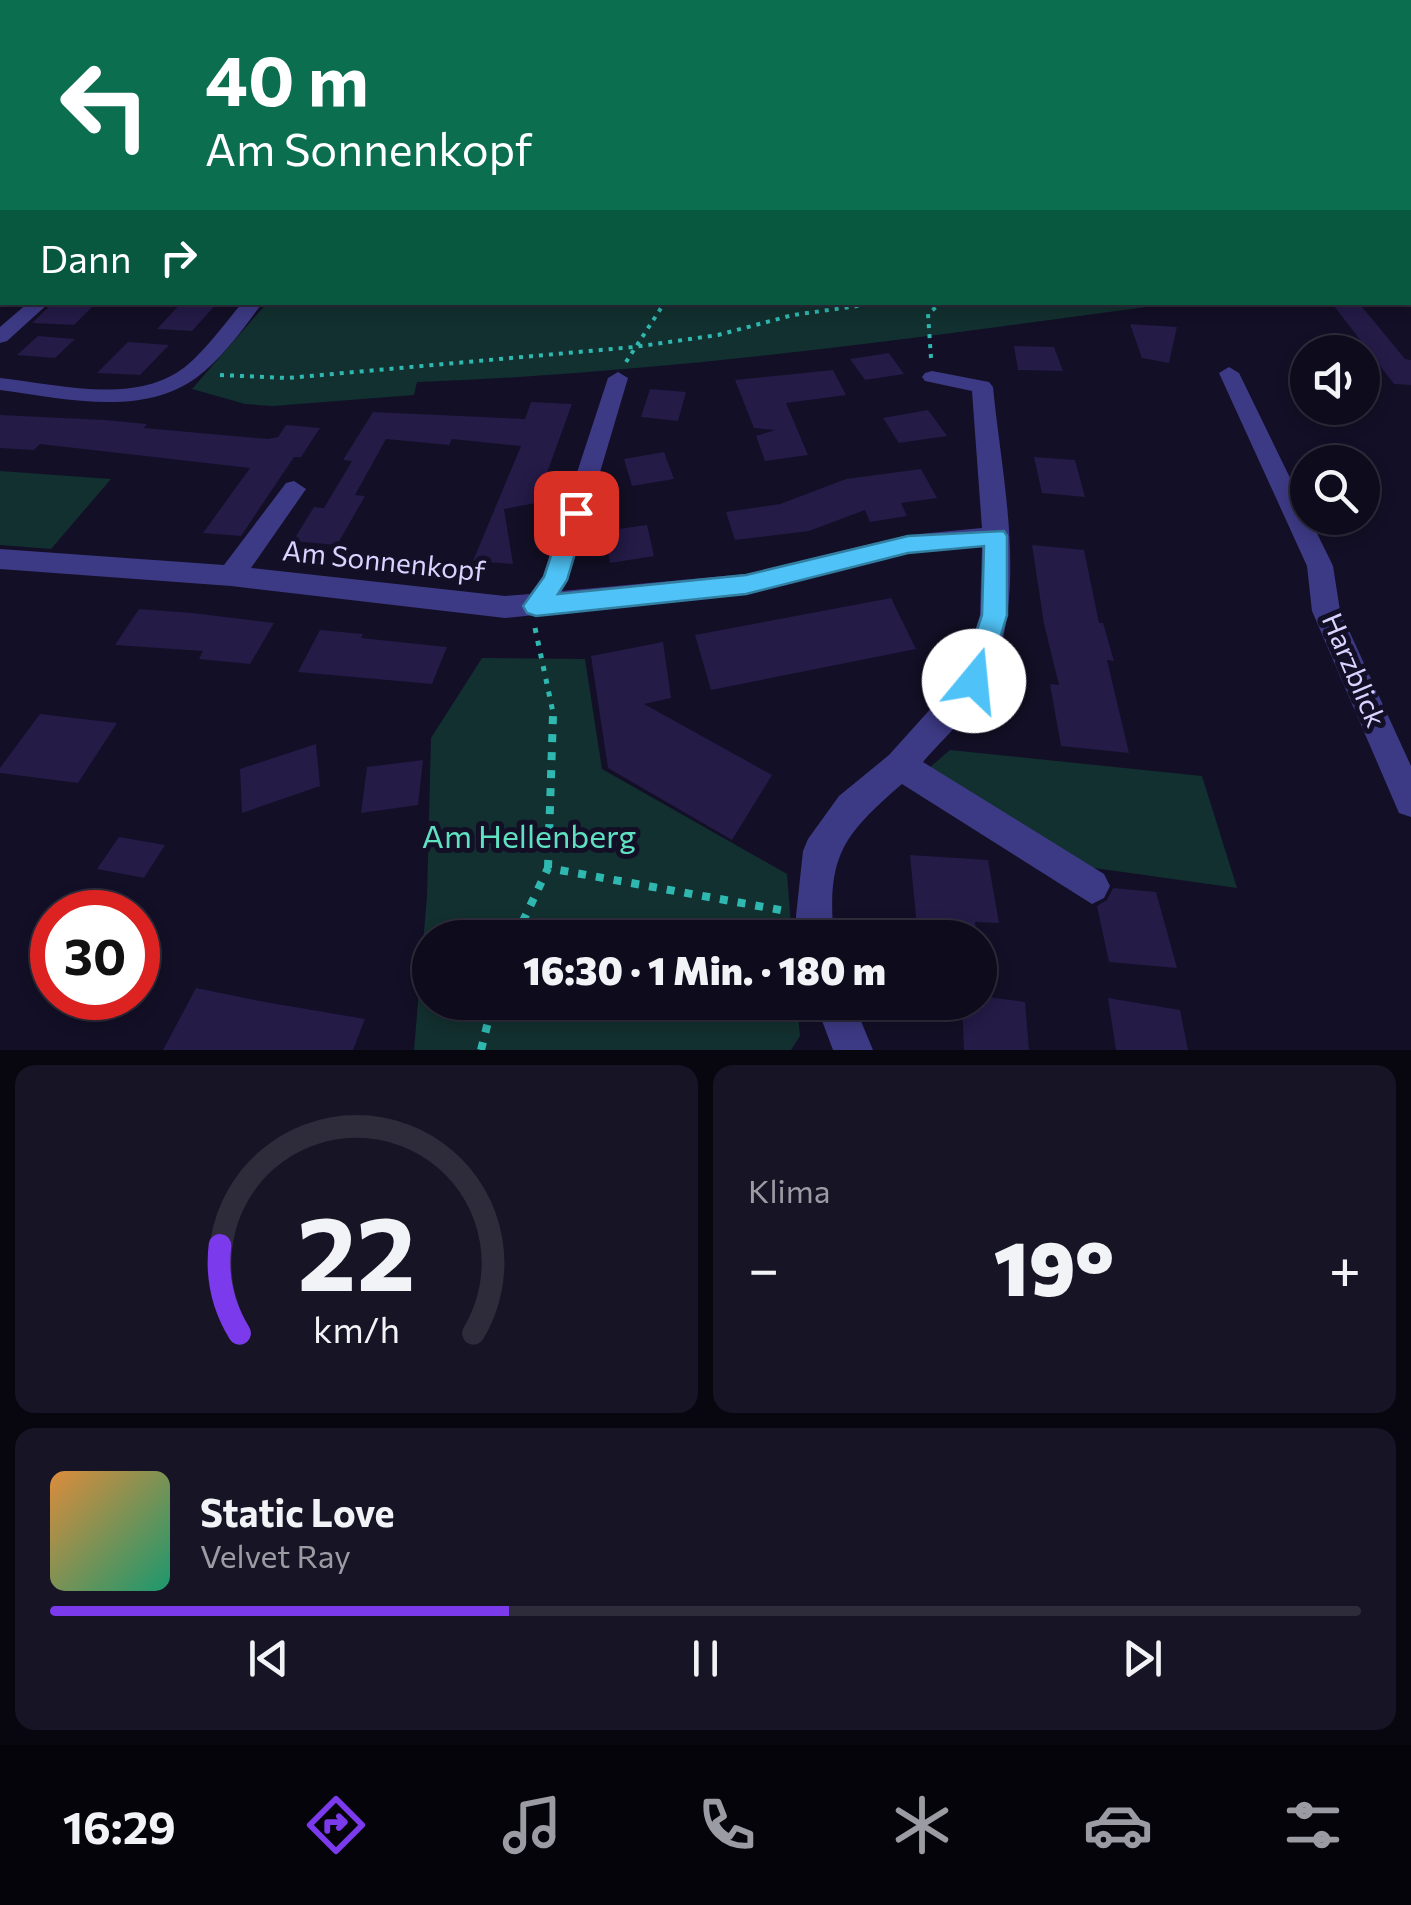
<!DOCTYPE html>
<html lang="de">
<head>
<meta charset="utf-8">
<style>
	body { margin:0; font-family:Commissioner,sans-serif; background:#171425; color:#f1f3f6; height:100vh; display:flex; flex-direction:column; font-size:38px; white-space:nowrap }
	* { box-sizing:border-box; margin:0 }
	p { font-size:32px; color:#9b9ba3 }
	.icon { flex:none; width:55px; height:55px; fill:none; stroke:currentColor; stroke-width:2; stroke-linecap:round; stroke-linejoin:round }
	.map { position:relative; height:1050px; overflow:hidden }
	.details { display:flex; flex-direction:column; gap:15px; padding:15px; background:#08060f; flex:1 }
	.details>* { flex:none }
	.hud { position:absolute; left:0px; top:0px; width:1412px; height:305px; box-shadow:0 5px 15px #0003,0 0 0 2px #2e2b3b; background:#0b6e4f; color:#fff; overflow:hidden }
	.fabs { position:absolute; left:1290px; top:335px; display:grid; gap:20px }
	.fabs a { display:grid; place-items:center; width:90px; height:90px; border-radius:50%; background:#0e0b1c; box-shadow:0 5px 15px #0003,0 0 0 2px #2e2b3b; font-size:50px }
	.speed { position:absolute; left:30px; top:890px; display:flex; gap:20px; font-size:50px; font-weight:700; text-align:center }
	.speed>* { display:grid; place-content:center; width:130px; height:130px; border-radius:50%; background:#0e0b1c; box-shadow:0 5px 15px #0003,0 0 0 2px #2e2b3b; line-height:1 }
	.speed .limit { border:15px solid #d22; background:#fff; color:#111 }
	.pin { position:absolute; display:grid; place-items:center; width:85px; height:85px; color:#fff; margin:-42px; border-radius:20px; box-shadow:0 5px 15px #0006 }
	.me { position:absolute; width:110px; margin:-55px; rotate:17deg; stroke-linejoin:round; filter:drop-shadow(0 0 8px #0008) }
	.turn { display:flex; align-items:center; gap:35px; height:210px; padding:0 40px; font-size:45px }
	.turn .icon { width:130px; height:130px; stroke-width:2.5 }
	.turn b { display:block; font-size:70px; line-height:85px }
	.then { display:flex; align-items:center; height:95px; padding:0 40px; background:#0003; gap:20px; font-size:38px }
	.big { font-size:75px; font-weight:800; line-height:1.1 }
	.details .tile { flex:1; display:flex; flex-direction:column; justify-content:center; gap:15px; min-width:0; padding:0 35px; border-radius:20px; background:#171425 }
	.details .dial { align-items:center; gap:0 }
	.dial svg { height:260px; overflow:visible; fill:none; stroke:#2e2b3b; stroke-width:7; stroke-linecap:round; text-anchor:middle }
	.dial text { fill:#f1f3f6; stroke:none }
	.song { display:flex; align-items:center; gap:30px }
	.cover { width:120px; height:120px; border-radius:15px; background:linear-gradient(135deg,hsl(30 70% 55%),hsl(160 70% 35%)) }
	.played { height:10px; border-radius:5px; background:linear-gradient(90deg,#7c3aed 35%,#2e2b3b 35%) }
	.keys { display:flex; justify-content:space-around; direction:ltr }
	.heat { display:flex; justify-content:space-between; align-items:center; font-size:55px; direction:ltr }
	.details .tiles { flex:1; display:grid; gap:15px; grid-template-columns:1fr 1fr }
	.tile:last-child { grid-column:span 2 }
	.trip { position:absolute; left:412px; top:920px; width:585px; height:100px; border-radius:50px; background:#0e0b1c; box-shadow:0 5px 15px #0003,0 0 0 2px #2e2b3b; font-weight:800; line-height:100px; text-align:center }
	.tab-bar { display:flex; height:160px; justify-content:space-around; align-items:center; background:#06040b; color:#9b9ba3 }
	.tab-bar .icon { width:70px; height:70px }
	.tab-bar .selected { color:#7c3aed }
	.tab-bar b { font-size:45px; color:#f1f3f6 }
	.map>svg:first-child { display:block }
	.green { fill:#12302f }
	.building { fill:#241b47 }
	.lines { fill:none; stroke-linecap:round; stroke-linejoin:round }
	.path-far3 { stroke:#2fb8b0; stroke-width:2.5; stroke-dasharray:2.5 4; stroke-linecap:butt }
	.path-far2 { stroke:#2fb8b0; stroke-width:4; stroke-dasharray:4 6; stroke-linecap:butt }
	.path-far1 { stroke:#2fb8b0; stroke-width:5; stroke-dasharray:5 8; stroke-linecap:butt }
	.path { stroke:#2fb8b0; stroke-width:8; stroke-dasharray:8 10; stroke-linecap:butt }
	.minor { fill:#3d3a85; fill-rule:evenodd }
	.route { fill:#4fc3f7; stroke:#337fa1; stroke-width:2.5 }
	.labels { text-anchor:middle; stroke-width:10; stroke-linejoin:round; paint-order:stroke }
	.street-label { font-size:28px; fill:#d9d4ff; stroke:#130f26 }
	.near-park-label { font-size:32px; fill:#5fe0c0; stroke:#130f26 }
</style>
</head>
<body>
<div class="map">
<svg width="1411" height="1050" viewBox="0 0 1411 1050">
	<rect width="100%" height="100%" fill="#130f26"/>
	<g class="green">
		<polygon points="0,0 1411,0 1411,55 1410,2 2,2 0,188"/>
		<path d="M267,303H1176C924,337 672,373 417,382L414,395L273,406L245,404L192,389Z"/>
		<polygon points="0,471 111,479 51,549 0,545"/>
		<polygon points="482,658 585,659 602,769 787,874 792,937 430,938 430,1002 797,1003 800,1036 791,1050 414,1050 427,896 431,738"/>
		<polygon points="950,750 1202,776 1237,888 1080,866 929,768"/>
	</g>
	<g class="building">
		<polygon points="54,302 97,302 74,325 32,323"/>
		<polygon points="182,302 218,302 192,331 157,329"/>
		<polygon points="1331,302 1358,302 1405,359 1411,360 1411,385 1394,384"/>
		<polygon points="1130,324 1177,327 1169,363 1142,358"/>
		<polygon points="38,336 75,339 55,358 17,355"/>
		<polygon points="128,342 169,345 140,375 97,373"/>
		<polygon points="1014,346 1054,347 1063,371 1018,370"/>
		<polygon points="889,353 904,374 865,380 850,359"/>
		<polygon points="833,370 846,395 786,403 808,455 765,461 756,436 775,430 754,428 735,380"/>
		<polygon points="650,389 686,392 678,421 641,417"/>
		<polygon points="531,402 572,404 536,503 504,509 513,564 473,561 521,446 452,439 449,445 386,439 355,495 365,496 337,545 293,541 314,507 324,508 352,461 343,460 373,412 525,419"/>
		<polygon points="928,410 947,436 899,443 883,418"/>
		<polygon points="0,415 105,420 147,424 144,428 268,439 278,437 286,425 320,428 301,457 294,457 241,536 203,533 250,468 40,444 34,450 0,448"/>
		<polygon points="664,452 674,479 632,486 624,459"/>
		<polygon points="1034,457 1075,460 1085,497 1042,493"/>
		<polygon points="921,469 937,498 901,503 907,516 870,522 865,510 809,531 735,540 726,512 780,504 846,479"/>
		<polygon points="647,525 654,556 610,563 604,531"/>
		<polygon points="1032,545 1084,550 1099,623 1103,623 1114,661 1107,660 1129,753 1061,746 1050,684 1059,685 1044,624"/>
		<polygon points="891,598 916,649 711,690 695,635"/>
		<polygon points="139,609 192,613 274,623 250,664 199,659 203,651 115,645"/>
		<polygon points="320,630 363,634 361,638 447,647 432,684 298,672"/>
		<polygon points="663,642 671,698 644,704 772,775 732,840 608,768 591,656"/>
		<polygon points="40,714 117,723 78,783 0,773 0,768"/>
		<polygon points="316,744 320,786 242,813 240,769"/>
		<polygon points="423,760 418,805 361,813 367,767"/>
		<polygon points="119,837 165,845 144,878 97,869"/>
		<polygon points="910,855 988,860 999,923 975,922 977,938 918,938"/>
		<polygon points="1113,888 1156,892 1177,968 1109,962 1097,906 1107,900"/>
		<polygon points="196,988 265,1002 365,1019 353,1050 163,1050"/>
		<polygon points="980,996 1025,1002 1029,1050 964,1050 962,1002 980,1002"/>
		<polygon points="1108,998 1180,1010 1188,1050 1116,1050"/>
	</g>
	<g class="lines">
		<g class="path-far3">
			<polyline points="662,0 668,2"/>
			<polyline points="1155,0 1169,2"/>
		</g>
		<g class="path-far2">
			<polyline points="931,358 928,314 942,302"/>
			<polyline points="626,362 665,302"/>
			<polyline points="220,375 288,378 634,347 718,335 793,315 886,302"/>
		</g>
		<polyline class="path-far1" points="535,628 554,717"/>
		<g class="path">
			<polyline points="548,868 553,715"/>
			<polyline points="515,938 548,868 786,911"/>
			<polyline points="481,1050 493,1002"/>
		</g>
		<g class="minor">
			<rect x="1410" y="31" width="1" height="6"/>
			<rect x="1410" y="189" width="1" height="10"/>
			<polygon points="29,302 50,302 7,341 0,343 0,327"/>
			<path d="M243,302H263C244,328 222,359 196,378C140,418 63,398 0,390V378C58,384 134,406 185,367C207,349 224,324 243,302Z"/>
			<polygon points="1229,367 1239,373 1333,566 1340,611 1411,766 1411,817 1399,813 1312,611 1307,566 1219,373"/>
			<path d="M932,371L989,382L993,387C1002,481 1030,596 987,685C973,713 943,738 923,762L1104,874L1110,886L1104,898L1092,904L902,784C843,835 826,856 834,938H798L796,916L803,851L808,839L839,796L889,755L961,675L980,615L982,546L908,553L746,594L505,618L231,586L0,569V549L224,565L286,483L294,481L306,489L251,568L505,596L530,594L543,576L608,378L618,372L628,378L568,580L562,591L746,574L908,535L982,528L972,391L925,381L922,377L925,373Z"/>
			<polygon points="815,1002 853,1002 873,1050 833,1050"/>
		</g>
	</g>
	<polygon class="route" points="576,505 587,513 567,580 558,594 746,575 908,536 1004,531 1007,536 1007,615 987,681 983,689 974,692 964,689 960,681 982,615 984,546 908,553 746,594 536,616 527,613 523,606 544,577 565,513"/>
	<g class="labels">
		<g class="street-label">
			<text transform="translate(384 561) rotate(6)" y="10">Am Sonnenkopf</text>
			<text transform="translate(1354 670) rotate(67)" y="10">Harzblick</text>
		</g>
		<g class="near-park-label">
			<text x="529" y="848">Am Hellenberg</text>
		</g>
	</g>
</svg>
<div class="fabs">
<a><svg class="icon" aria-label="sound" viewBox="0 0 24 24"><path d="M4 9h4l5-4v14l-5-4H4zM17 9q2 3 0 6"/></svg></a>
<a><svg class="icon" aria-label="search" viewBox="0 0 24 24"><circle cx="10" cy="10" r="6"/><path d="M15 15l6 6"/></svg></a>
</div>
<div class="speed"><div class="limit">30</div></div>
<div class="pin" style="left:576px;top:513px;background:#d93025"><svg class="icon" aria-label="arrive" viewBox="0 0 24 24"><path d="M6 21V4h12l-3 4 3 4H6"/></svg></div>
<svg class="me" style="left:974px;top:681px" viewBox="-20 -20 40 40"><circle r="19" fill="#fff"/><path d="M0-13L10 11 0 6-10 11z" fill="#4fc3f7"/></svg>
<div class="trip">16:30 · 1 Min. · 180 m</div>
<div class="hud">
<div class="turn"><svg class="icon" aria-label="left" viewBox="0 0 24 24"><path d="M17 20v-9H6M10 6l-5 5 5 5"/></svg><div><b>40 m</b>Am Sonnenkopf</div></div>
<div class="then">Dann<svg class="icon" aria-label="right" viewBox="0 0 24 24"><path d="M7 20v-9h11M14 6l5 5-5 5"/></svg></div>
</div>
</div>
<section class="details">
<div class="tiles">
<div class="tile dial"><svg viewBox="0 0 100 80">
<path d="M14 69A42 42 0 1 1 86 69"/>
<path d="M14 69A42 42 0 0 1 8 42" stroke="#7c3aed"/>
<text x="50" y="56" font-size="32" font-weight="700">22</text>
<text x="50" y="72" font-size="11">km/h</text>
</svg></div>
<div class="tile"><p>Klima</p>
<div class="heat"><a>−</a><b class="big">19°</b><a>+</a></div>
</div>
<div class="tile">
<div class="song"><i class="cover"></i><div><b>Static Love</b><p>Velvet Ray</p></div></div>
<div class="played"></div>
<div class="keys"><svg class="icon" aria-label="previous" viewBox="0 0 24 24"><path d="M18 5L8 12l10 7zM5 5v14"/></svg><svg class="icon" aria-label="pause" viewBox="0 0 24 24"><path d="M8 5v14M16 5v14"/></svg><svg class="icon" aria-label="next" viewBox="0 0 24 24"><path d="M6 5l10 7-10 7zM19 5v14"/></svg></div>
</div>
</div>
</section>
<nav class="tab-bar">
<b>16:29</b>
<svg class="icon selected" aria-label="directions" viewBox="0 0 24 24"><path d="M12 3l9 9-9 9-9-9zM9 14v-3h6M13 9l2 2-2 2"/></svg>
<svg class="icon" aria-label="music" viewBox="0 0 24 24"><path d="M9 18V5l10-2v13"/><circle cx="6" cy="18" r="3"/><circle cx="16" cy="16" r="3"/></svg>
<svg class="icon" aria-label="phone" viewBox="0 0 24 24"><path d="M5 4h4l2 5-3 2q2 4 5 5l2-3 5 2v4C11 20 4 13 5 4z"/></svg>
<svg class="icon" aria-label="climate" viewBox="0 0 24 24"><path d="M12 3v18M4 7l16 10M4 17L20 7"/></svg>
<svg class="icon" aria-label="car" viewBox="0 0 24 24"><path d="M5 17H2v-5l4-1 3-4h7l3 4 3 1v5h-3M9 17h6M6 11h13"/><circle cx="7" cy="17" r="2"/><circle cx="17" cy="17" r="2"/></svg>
<svg class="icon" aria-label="filters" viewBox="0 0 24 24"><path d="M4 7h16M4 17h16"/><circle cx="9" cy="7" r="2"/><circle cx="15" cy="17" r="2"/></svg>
</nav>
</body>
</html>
